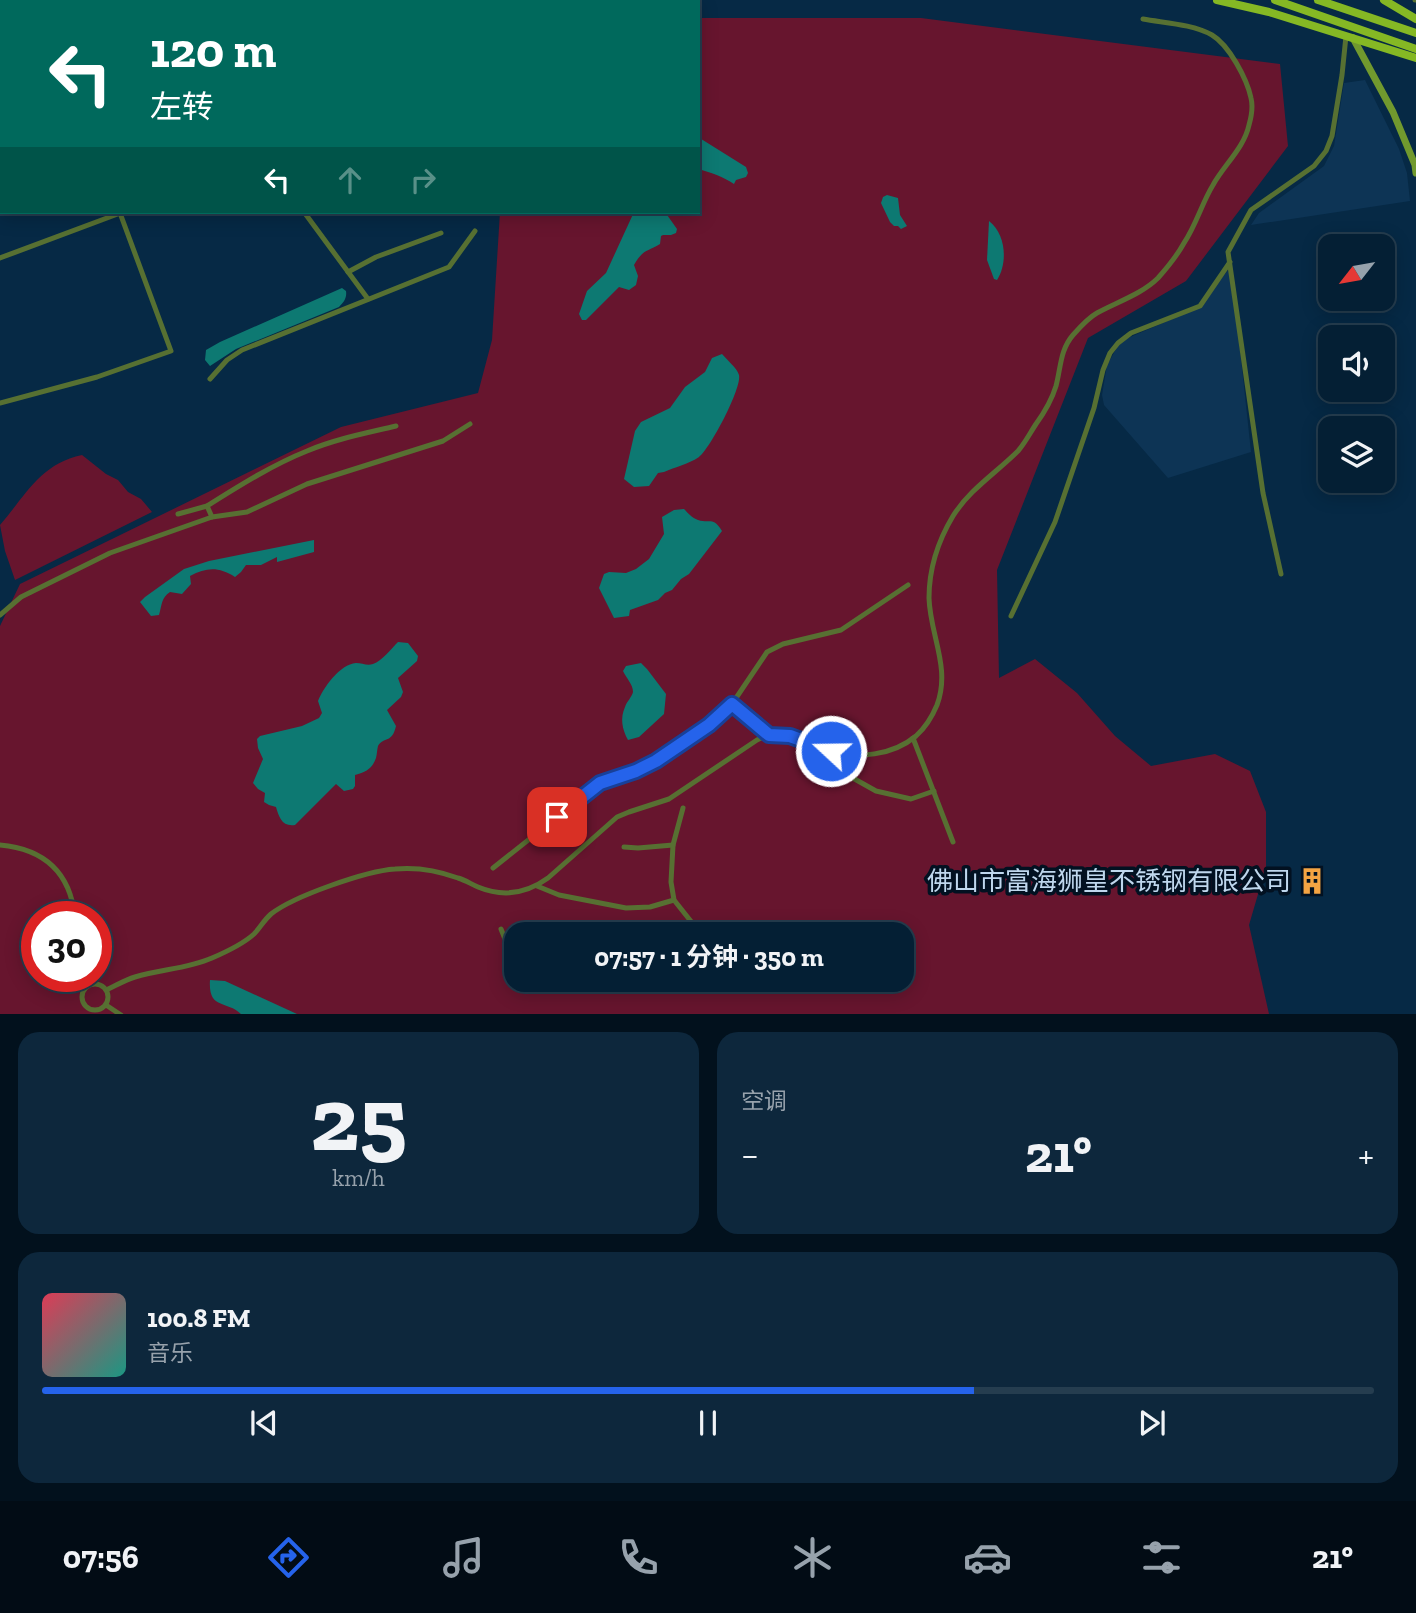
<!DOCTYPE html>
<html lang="zh">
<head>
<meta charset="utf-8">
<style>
	body { margin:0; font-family:"Zilla Slab","Noto Sans SC",serif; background:#0d273c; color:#f1f3f6; height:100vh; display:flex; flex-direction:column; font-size:26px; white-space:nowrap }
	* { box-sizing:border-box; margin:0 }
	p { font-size:23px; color:#97a2ac }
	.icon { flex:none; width:38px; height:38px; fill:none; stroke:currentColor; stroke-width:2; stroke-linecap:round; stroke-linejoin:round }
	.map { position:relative; height:1014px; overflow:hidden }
	.drawer { display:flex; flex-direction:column; gap:18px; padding:18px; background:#02111d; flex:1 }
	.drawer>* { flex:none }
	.banner { position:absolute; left:0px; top:0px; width:700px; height:214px; box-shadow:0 4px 18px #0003,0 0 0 2px #253d4f; background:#00695c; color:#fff; overflow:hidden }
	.needle { width:46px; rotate:239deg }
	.tools { position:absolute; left:1318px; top:234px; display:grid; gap:14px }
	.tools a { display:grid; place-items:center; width:77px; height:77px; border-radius:14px; background:#041f34; box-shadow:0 4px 18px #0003,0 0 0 2px #253d4f; font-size:35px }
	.speed { position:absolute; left:21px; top:901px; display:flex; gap:14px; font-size:35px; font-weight:700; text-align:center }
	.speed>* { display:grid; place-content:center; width:91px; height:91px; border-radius:50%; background:#041f34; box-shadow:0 4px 18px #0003,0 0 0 2px #253d4f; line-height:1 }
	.speed .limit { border:10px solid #d22; background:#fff; color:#111 }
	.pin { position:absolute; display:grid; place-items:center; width:60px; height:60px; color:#fff; margin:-30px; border-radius:14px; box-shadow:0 4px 10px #0006 }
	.me { position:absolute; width:77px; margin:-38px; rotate:291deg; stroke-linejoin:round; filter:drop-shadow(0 0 5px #0008) }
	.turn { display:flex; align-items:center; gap:24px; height:147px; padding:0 35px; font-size:32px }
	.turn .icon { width:91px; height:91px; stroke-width:2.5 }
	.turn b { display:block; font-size:49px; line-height:60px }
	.lanes { display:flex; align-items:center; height:66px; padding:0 35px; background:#0003; justify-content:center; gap:35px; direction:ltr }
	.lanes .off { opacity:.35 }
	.big { font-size:52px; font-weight:700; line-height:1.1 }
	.drawer .widget { flex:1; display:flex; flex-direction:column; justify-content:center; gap:10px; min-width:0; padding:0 24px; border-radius:21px; background:#0d273c }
	.drawer .dial { align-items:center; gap:0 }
	.dial b { font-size:91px; line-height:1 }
	.song { display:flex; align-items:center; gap:21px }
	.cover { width:84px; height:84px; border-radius:10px; background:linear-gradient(135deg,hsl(350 70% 55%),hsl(170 70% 35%)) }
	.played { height:7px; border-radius:4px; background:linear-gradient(90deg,#2563eb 70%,#253d4f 70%) }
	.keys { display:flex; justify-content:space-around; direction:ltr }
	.heat { display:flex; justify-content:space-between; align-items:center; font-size:38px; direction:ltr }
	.drawer .tiles { flex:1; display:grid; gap:18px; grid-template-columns:1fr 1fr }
	.widget:last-child { grid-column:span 2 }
	.trip { position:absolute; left:504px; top:922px; width:410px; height:70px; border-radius:21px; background:#041f34; box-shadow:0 4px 18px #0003,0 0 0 2px #253d4f; font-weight:700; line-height:70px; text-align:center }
	.dock { display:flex; height:112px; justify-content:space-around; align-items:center; background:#020c15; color:#97a2ac }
	.dock .icon { width:49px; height:49px }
	.dock .selected { color:#2563eb }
	.dock b { font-size:32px; color:#f1f3f6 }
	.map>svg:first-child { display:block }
	.built { fill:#0d3455 }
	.green { fill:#67152e; fill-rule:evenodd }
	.water { fill:#0d7972 }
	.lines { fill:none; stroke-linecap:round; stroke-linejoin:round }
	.street { stroke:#577032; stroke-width:5 }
	.secondary { stroke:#71992e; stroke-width:7 }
	.primary { stroke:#85b824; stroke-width:8 }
	.route-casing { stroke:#184099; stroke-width:18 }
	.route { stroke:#2563eb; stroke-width:12 }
	.labels { text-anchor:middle; stroke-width:7; stroke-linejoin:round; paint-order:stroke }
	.poi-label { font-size:26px; fill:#bfd7ed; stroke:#021121; text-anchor:end }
</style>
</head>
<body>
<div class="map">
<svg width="1416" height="1015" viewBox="0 0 1416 1015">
	<rect width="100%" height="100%" fill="#062945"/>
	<g class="built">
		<polygon points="1365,80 1399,149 1407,173 1410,201 1251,225 1259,213 1324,166 1334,146 1344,83"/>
		<polygon points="1229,269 1236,312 1251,452 1168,478 1104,405 1102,395 1107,365 1119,344 1128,338 1198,308"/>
	</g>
	<g class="green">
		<path d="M698,18H921L1280,64L1288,146L1186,281L1088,338L997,570L999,678L1035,659L1077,693L1115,736L1151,766L1215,754L1250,771L1266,812V867L1249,925L1269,1014H0V626L20,584L341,427L478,393L492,340L500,212H698ZM37,917H96V976H37ZM516,934H901V980H516Z"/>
		<path d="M82,455L106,474L118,480L128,492L141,499L152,512L15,580L5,551L0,525C26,495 40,464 82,455Z"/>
	</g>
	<g class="water">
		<path d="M698,137L746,167L748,173L746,177L736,180L734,184C724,177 710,172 698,169Z"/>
		<polygon points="887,195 898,198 900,215 907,226 901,229 898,226 894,226 890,222 881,203 883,197"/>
		<path d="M634,212H665L677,229L676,233L671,235H663L661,236L660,244C647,252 643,249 634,265L638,276L636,285L629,290L619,287L586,320H582L579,314L587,291L606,273Z"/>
		<path d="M989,221C1006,234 1008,263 997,280L994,279L987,260Z"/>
		<path d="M342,288L346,291C347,298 344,302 339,307L236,349L210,366L205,360L206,350L220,342Z"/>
		<path d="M722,354C727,360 737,368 739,375C742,388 710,449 699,457C689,464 675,467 664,472L658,473L649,486L634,487L624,479L635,431L641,422L670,408L685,387L705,372L712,358Z"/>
		<path d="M684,509C688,513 692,518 698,520C710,524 713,516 722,531L689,574L681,579L672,590L665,593L658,600L630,610L629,616L614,618L599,588L604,574L609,572L626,573L636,569L649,559L664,534L662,517L674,510Z"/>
		<path d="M314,540V552L277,562V557L261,565H246L241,572L235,577C219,567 207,567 190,576L191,584L182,594L170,592C161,598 162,605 159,615L151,616L140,602L145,597L184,569L209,561Z"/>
		<path d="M398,642L408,643L418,656L417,661L398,678L403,692L401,697L387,710L396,726C392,744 384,736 378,746C377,750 377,754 376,758C372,769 366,772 355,775V786L353,789L344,791L336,784L295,825C282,827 279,817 276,807L269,805L264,802L265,793L258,789L253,783L263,759L258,748L257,739L260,736L302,726L319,718L322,713L318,701C323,688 340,664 356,663C362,663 367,666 373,664C382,661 391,649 398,642Z"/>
		<path d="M641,663L647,669L666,694L664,714L639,737L628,740C622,729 620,718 625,707C627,701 632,697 633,692C633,684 626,678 623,671L626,666Z"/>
		<path d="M210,980L225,981L297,1014H241C226,1000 208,1010 210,980Z"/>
	</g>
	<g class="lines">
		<g class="street">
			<polyline points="107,0 108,2"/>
			<polyline points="235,0 236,2"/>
			<polyline points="1415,0 1416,0"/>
			<polyline points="71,2 74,0"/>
			<polyline points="361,2 362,0"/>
			<polyline points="0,42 2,41"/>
			<polyline points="304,212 368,299"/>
			<polyline points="0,258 123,212"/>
			<polyline points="348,272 376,257 441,233"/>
			<polyline points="210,379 227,360 242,350 449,267 475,231"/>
			<polyline points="0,403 97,377 171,351 120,213"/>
			<polyline points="178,514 207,506"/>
			<path d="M212,517L207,506C239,486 272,465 307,451C335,439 367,433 396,426"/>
			<polyline points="1281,574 1263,493 1228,252 1251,210 1314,166 1326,151 1332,136 1342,75 1346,36"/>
			<polyline points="0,615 21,597 110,553 212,517 247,512 307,484 443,441 470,424"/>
			<polyline points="1011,616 1055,522 1094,408 1103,370 1110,353 1118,343 1131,333 1200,306 1230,262"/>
			<polyline points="732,704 769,735"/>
			<polyline points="913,738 953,842"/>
			<polyline points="851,777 876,791 911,799 934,791"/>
			<polyline points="683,808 673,845 671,882 674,900 701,934"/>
			<path d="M0,845C44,849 70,872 75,917"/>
			<polyline points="624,847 638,848 673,845"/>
			<polyline points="493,868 600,783 636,771 656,761 709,725 732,704 767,652 783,644 841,630 908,585"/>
			<polyline points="537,886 559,895 626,908 650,907 674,900"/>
			<polyline points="501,929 516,967"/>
			<polyline points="607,980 645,988 670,987 722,989 727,987 725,980"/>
			<circle cx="95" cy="997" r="13"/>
			<path d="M106,990C115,986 125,980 135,977C161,969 187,969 212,958C226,952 243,944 254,934C260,928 264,920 271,914C294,896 366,871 395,869C416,867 439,871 458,878C465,880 471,884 478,887C502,897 526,894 548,878L617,817L629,812L669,799L757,740C784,727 803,741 829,750C858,759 892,756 916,736C926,727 932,717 937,705C951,668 930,635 929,598C929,570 938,541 953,516C970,489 996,473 1018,451C1025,443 1030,433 1036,424C1044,413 1052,399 1056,386C1061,367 1060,350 1073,335C1080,327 1088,318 1097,313C1117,302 1142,294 1158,278C1166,269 1178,254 1184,243C1196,225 1202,203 1213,185C1224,165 1244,148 1249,125C1251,118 1253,106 1251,98C1247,79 1229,45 1212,35C1192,24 1165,23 1143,19"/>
			<polyline points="106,1005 121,1015"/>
		</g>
		<polyline class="secondary" points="1353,38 1393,112 1415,165 1416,173"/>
		<g class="primary">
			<polyline points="1217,0 1269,12 1416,58"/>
			<polyline points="1275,0 1416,49"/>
			<polyline points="1318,0 1416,33"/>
			<polyline points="1384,0 1416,19"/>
		</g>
	</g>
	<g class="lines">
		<defs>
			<polyline id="route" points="557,817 600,783 636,771 656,761 709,725 732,704 769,735 790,736 831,751"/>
		</defs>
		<use href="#route" class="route-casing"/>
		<use href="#route" class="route"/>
	</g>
	<defs>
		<symbol id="building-bare" viewBox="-9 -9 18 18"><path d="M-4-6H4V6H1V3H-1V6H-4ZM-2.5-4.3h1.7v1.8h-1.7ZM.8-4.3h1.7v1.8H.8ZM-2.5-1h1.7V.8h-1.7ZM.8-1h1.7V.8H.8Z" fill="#f4a443" stroke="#021121" stroke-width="2.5" paint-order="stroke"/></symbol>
	</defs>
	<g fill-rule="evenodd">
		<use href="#building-bare" x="1293" y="862" width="38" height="38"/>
	</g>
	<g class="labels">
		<g class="poi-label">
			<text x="1291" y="890">佛山市富海狮皇不锈钢有限公司</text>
		</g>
	</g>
</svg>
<div class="tools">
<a><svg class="needle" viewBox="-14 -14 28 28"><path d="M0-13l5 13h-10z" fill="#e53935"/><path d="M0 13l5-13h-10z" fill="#97a2ac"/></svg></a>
<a><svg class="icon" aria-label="sound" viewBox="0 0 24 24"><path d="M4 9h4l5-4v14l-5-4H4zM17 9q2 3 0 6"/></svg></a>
<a><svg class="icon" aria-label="layers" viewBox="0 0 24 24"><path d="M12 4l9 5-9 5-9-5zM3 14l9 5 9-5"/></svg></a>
</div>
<div class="speed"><div class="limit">30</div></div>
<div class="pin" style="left:557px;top:817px;background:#d93025"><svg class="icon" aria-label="arrive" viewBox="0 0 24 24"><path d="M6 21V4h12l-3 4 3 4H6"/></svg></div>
<svg class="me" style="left:831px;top:751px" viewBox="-20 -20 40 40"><circle r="17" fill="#2563eb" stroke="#fff" stroke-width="3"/><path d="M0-11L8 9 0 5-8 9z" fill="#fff"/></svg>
<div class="trip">07:57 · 1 分钟 · 350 m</div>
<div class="banner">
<div class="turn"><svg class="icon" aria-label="left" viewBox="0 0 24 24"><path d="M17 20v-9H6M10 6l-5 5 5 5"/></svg><div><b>120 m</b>左转</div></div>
<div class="lanes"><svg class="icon" aria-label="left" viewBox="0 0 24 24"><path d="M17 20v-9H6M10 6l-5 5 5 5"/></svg><svg class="icon off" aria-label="ahead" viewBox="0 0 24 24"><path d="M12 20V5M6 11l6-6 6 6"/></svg><svg class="icon off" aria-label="right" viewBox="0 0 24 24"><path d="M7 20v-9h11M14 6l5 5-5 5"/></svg></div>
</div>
</div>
<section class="drawer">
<div class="tiles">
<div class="widget dial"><b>25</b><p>km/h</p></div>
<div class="widget"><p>空调</p>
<div class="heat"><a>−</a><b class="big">21°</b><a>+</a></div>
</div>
<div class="widget">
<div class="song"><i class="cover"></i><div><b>100.8 FM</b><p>音乐</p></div></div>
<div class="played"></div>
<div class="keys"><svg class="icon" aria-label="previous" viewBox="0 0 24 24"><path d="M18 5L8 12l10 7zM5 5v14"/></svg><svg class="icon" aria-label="pause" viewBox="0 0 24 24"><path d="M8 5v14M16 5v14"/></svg><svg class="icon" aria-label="next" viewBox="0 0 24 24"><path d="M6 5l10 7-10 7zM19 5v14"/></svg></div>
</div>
</div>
</section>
<nav class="dock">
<b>07:56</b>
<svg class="icon selected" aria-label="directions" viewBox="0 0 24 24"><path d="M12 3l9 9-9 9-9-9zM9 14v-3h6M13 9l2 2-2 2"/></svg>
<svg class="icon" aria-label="music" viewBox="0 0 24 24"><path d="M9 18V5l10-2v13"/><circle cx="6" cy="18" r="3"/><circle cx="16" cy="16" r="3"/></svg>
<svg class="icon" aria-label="phone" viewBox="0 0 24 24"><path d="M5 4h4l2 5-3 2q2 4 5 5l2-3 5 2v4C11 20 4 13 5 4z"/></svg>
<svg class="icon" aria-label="climate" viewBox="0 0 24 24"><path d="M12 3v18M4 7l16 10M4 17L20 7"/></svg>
<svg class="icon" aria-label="car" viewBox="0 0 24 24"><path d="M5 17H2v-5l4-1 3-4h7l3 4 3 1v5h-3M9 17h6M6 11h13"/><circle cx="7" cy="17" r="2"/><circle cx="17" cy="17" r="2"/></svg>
<svg class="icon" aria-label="filters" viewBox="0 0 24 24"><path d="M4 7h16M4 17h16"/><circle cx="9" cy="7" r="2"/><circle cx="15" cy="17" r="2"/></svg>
<b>21°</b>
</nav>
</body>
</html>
